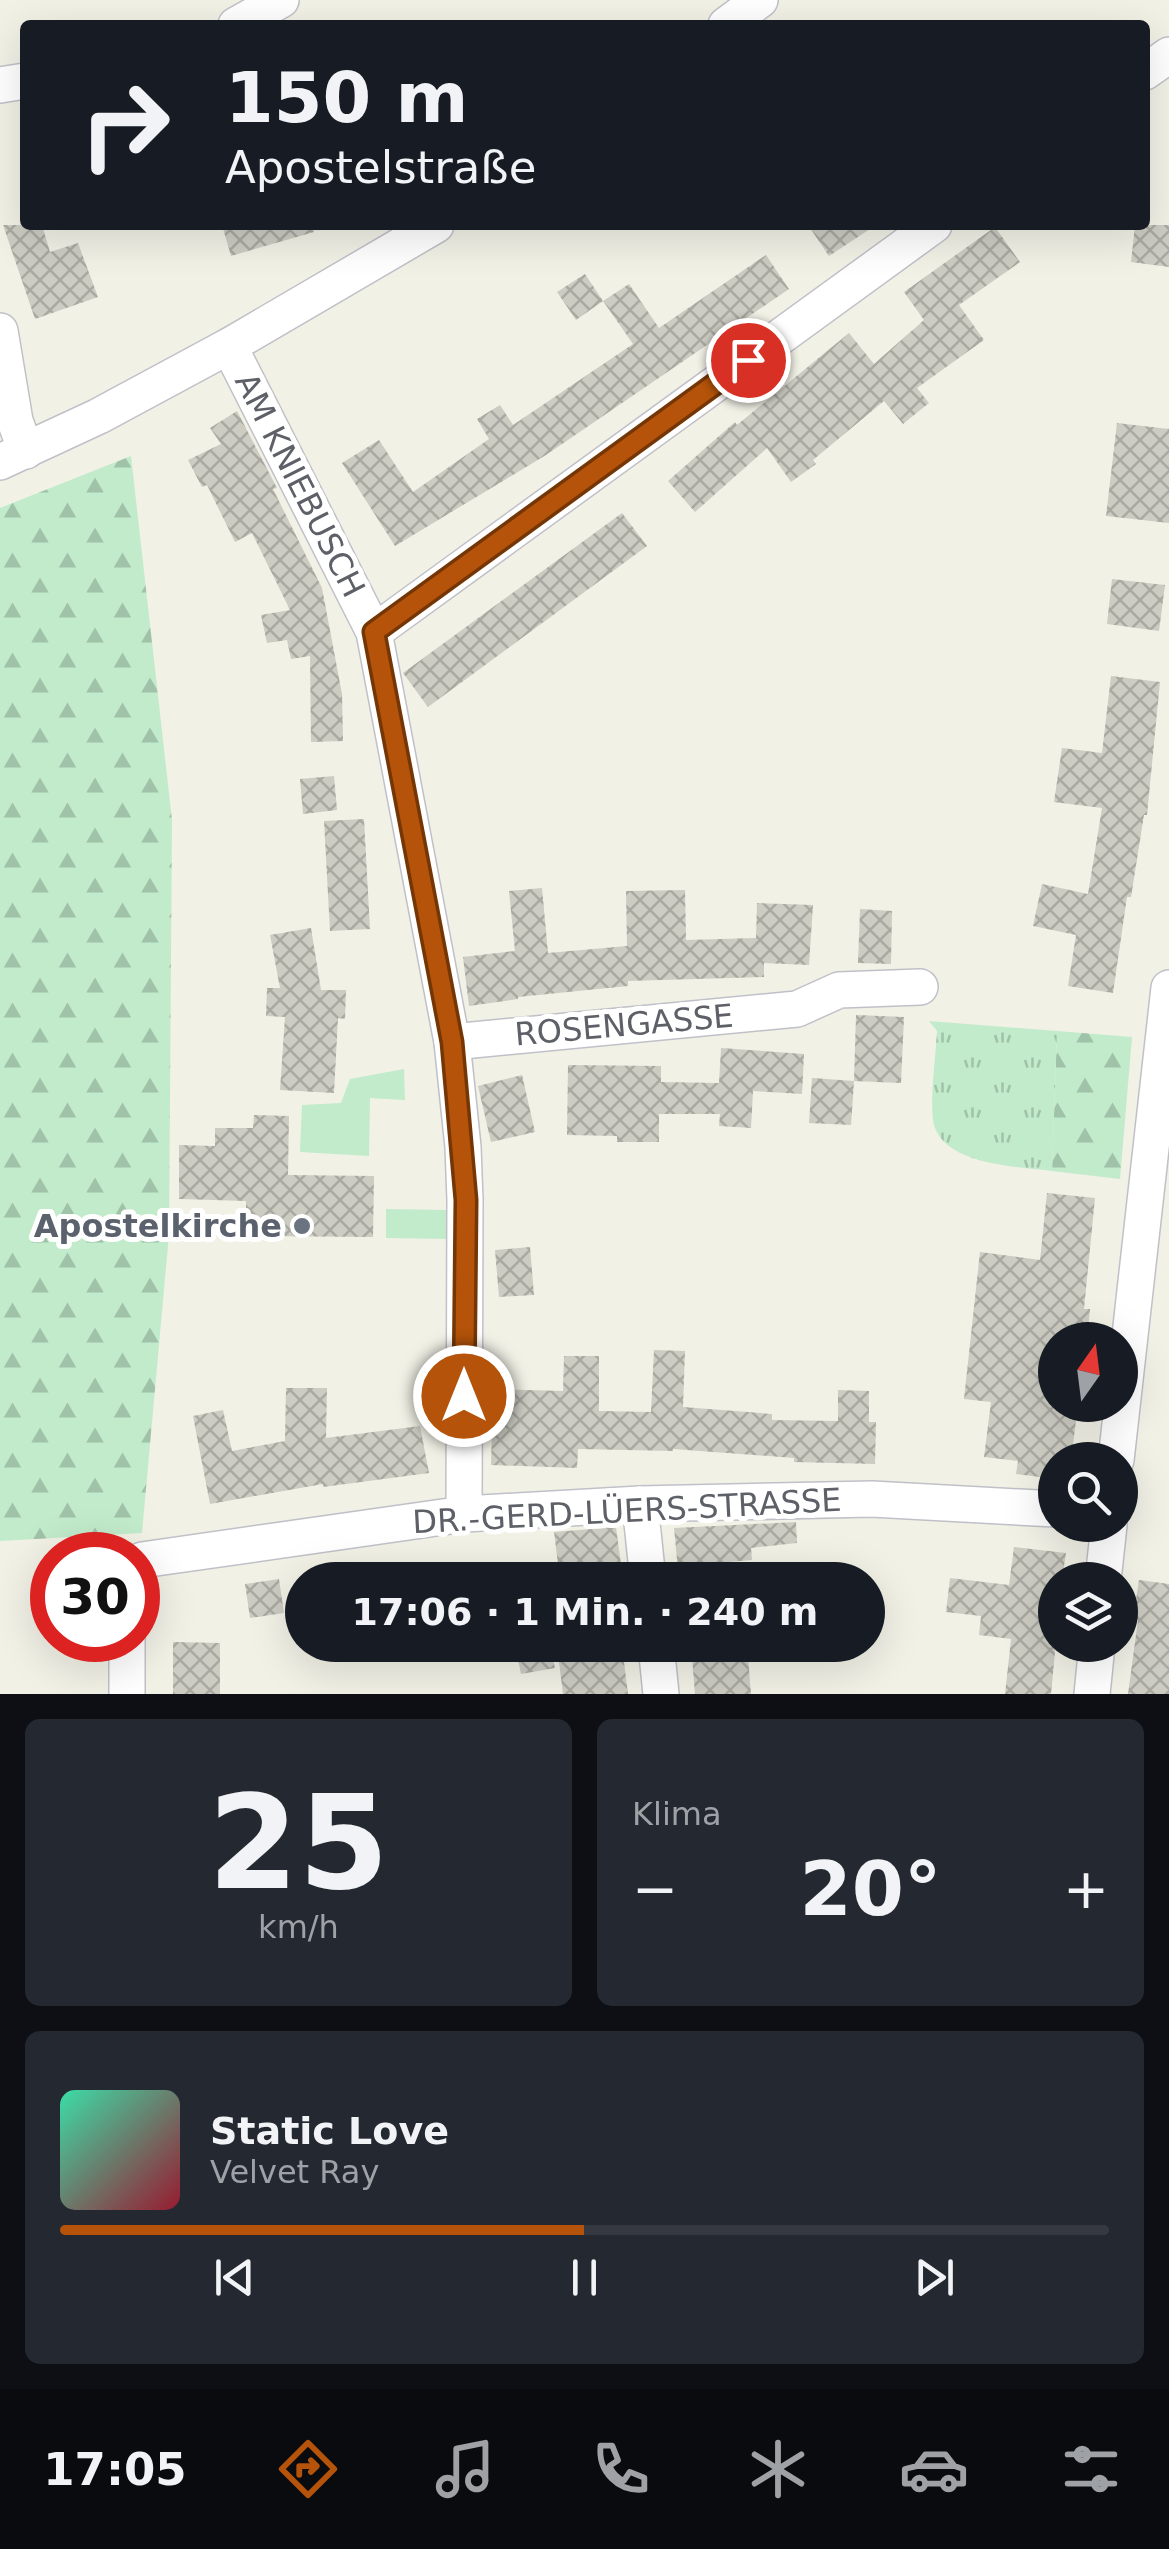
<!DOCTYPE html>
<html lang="de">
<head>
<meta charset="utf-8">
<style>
	body { margin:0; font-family:"DejaVu Sans",sans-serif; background:#242831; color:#f1f3f6; height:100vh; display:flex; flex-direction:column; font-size:38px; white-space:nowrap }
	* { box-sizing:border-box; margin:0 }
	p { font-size:32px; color:#9ea1a6 }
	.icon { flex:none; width:55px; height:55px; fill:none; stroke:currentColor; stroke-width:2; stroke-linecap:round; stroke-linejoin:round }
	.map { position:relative; height:1694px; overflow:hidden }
	.details { display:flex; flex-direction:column; gap:25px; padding:25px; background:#0d0f14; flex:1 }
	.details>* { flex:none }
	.hud { position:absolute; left:20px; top:20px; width:1130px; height:210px; border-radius:10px; box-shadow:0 10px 40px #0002; background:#171b24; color:#f1f3f6; overflow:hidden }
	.needle { width:65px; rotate:14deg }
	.fabs { position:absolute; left:1038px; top:1322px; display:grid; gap:20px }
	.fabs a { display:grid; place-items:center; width:100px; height:100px; border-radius:50%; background:#171b24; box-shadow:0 10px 40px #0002; font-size:50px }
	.speed { position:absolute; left:30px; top:1532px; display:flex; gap:20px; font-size:50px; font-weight:700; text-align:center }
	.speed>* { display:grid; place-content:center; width:130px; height:130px; border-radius:50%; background:#171b24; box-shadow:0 10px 40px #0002; line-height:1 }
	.speed .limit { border:15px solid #d22; background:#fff; color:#111 }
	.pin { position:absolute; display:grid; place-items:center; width:85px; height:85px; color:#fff; margin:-42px; border:5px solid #fff; border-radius:50%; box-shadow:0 2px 10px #0007 }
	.me { position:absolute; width:110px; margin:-55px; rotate:0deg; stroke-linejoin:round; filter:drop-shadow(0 0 8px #0008) }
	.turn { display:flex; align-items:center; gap:35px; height:210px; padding:0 40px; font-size:45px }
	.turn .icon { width:130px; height:130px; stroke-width:2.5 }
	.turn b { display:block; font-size:70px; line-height:85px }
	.big { font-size:75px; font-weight:800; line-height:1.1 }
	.details .card { flex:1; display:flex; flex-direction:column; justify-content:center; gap:15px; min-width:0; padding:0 35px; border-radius:15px; background:#242831 }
	.details .dial { align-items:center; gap:0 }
	.dial b { font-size:130px; line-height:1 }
	.song { display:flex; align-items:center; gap:30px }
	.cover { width:120px; height:120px; border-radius:15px; background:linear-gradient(135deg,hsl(160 70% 55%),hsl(350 70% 35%)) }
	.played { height:10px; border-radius:5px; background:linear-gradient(90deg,#b45309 50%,#363941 50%) }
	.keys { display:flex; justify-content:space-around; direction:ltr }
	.heat { display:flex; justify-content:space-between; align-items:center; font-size:55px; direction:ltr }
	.details .tiles { flex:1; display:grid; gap:25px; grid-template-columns:1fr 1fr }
	.card:last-child { grid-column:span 2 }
	.trip { position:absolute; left:285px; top:1562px; width:600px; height:100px; border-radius:50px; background:#171b24; box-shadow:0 10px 40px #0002; font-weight:800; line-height:100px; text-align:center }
	.dock { display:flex; height:160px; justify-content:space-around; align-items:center; background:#090b0e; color:#9ea1a6 }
	.dock .icon { width:70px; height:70px }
	.dock .current { color:#b45309 }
	.dock b { font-size:45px; color:#f1f3f6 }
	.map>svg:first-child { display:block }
	.grass { fill:#c1ebca }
	.forest { fill:url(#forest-firs) }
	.park { fill:url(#park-tufts) }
	.building { fill:url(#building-cross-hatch) }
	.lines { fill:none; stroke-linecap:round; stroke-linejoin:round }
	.minor-casing { stroke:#c0c1c8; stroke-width:38 }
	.minor { stroke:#fff; stroke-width:35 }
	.route-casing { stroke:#753606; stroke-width:25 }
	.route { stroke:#b45309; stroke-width:18 }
	.worship-dot { fill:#6b7280; stroke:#fff; stroke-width:4 }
	.labels { text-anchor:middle; stroke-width:10; stroke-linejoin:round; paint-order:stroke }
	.street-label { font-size:32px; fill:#5e6068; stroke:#fff }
	.worship-label { font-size:32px; font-weight:bold; fill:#5b616d; stroke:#fff; text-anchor:end }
</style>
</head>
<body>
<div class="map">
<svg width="1169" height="1694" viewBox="0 0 1169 1694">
	<defs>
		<pattern id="forest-firs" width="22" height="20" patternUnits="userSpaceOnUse" patternTransform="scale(2.5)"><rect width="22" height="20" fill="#c1ebca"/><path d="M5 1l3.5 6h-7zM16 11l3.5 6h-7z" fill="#a0c2a8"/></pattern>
		<pattern id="park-tufts" width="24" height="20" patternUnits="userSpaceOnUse" patternTransform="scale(2.5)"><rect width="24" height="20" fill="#c1ebca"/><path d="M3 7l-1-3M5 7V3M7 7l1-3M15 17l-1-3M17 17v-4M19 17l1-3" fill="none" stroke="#a0c2a8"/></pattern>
		<pattern id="building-cross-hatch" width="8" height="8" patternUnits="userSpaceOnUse" patternTransform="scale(2.5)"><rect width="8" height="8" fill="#ccccc3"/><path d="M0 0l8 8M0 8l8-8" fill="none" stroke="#a9a9a2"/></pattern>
	</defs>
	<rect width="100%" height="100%" fill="#f1f1e6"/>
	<g class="grass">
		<polygon points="404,1069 405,1100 370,1098 369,1156 300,1152 302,1105 341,1103 350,1079"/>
		<polygon points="386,1209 449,1210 448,1239 386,1238"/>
	</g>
	<g class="forest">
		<polygon points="131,456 172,820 169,1234 142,1533 0,1541 0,508"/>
		<polygon points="1057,1031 1132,1037 1120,1179 1052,1171"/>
	</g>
	<path class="park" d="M929,1021L1057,1031L1052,1171C1019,1167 945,1165 934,1125C929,1105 936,1054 937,1031Z"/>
	<g class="building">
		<polygon points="3,225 42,225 50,252 78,243 98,297 35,319"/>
		<polygon points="222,225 313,225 314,232 231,256"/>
		<polygon points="808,225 876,225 829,256"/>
		<polygon points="1135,225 1169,225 1169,267 1131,262"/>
		<polygon points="995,227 1020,262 959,305 984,340 917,388 929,403 903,424 884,401 813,460 816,464 791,482 767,448 695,512 668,481 735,422 737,425 849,333 874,364 924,320 904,292"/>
		<polygon points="766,255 789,289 546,455 395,546 342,463 379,440 413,492 489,439 477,419 500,405 513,425 633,344 603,301 629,284 659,328"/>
		<polygon points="585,274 603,301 576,320 557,292"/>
		<polygon points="237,411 277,488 273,489 322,588 342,694 343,741 311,742 310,656 291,659 287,640 267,643 261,615 290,610 252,533 235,542 207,485 202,487 188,460 221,444 210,428"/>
		<polygon points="1117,423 1169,429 1169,523 1106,516"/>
		<polygon points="622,513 647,546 428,707 403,673"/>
		<polygon points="1112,579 1165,585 1159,631 1107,624"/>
		<polygon points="1111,676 1160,682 1147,815 1144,815 1131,897 1127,897 1113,993 1068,986 1076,935 1033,926 1042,884 1088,894 1102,808 1054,802 1062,748 1102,753"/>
		<polygon points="334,776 337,810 303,814 300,779"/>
		<polygon points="364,819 370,929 330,931 324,821"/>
		<polygon points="542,888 548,953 627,946 626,891 685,890 686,940 756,938 757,903 813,905 809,965 764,963 764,977 628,981 628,986 518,997 518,999 469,1006 463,957 515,951 509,891"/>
		<polygon points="860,909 892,911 891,964 858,963"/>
		<polygon points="311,928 321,990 346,990 345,1019 338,1018 334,1093 280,1090 285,1017 266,1016 267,988 280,988 270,935"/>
		<polygon points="856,1015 904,1017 901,1083 854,1081"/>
		<polygon points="721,1048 804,1054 802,1094 753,1091 751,1128 719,1126 720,1114 659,1114 659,1142 617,1142 617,1136 567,1135 568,1065 661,1066 661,1082 719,1083"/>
		<polygon points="522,1075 535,1132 491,1142 478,1086"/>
		<polygon points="812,1078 854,1081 851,1125 809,1123"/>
		<polygon points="254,1115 289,1116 288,1175 374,1176 373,1237 246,1236 246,1201 179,1199 179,1145 215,1146 215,1128 253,1128"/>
		<polygon points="1047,1193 1095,1198 1084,1309 1090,1309 1087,1340 1055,1340 1055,1405 1078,1405 1071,1460 1055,1460 1055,1479 1016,1474 1018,1461 984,1457 991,1402 964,1399 980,1252 1040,1260"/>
		<polygon points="530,1247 534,1295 499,1297 495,1250"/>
		<polygon points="654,1350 685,1351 683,1407 772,1414 772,1420 838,1421 838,1390 869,1391 869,1422 876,1422 875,1464 794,1462 794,1458 673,1449 673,1451 578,1449 577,1468 491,1465 493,1389 563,1391 564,1356 599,1356 599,1411 651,1412"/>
		<polygon points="286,1388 327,1388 326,1438 420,1426 429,1473 323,1487 323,1484 210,1504 193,1416 223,1410 232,1451 285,1441"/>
		<polygon points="796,1522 797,1543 751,1548 752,1560 729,1562 732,1580 679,1580 674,1528"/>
		<polygon points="616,1527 623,1580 560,1580 554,1532"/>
		<polygon points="1014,1547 1066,1553 1062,1580 1055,1580 1055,1652 1051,1694 1005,1694 1011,1639 979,1635 981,1616 946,1612 950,1578 1009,1585"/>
		<polygon points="279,1579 284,1613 250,1618 245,1584"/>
		<polygon points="1139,1580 1169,1584 1169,1694 1128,1694 1138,1620 1133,1619"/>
		<polygon points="173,1642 220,1643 220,1694 173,1694"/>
		<polygon points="515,1645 550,1645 555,1668 521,1674"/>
		<polygon points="691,1645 747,1645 751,1694 695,1694"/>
		<polygon points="622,1646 628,1694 563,1694 558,1654"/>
	</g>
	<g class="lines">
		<defs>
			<g id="minor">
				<polyline points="236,25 281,0"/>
				<polyline points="726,25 760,0"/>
				<polyline points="1145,72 1169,55"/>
				<polyline points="0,85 25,81"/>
				<polyline points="0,331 15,421 26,451"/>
				<polyline points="229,346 374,632 452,1042 463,1147 465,1200 464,1514"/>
				<polyline points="0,462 99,416 229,346 436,225"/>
				<polyline points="374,632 934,225"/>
				<polyline points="452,1042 797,1009 839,990 920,987"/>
				<polyline points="1116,1460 1169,988"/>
				<polyline points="640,1504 648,1580"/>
				<polyline points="138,1566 142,1560 464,1514 640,1504 872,1499 1055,1509"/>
				<polyline points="1103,1580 1109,1525"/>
				<polyline points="127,1640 127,1694"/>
				<polyline points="656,1645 661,1694"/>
				<polyline points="1092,1694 1097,1645"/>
			</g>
		</defs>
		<use href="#minor" class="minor-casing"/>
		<use href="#minor" class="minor"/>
	</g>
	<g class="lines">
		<defs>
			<polyline id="route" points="464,1396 466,1200 452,1042 374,632 748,360"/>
		</defs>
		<use href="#route" class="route-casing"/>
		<use href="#route" class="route"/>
	</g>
	<circle class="worship-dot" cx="302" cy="1226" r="10"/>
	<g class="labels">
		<g class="street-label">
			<text transform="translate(300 485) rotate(63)" y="11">AM KNIEBUSCH</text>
			<text transform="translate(624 1025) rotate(-5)" y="11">ROSENGASSE</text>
			<text transform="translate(627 1511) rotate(-3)" y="11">DR.-GERD-LÜERS-STRASSE</text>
		</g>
		<g class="worship-label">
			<text x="282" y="1237">Apostelkirche</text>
		</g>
	</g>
</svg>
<div class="fabs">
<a><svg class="needle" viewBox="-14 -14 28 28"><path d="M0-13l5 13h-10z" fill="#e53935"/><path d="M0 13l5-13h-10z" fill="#9ea1a6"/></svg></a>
<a><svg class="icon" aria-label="search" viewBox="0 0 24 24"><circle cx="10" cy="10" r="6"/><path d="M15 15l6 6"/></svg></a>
<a><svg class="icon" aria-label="layers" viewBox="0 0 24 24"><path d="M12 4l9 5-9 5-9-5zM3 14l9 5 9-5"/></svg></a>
</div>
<div class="speed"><div class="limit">30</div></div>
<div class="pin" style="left:748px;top:360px;background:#d93025"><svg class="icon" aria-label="arrive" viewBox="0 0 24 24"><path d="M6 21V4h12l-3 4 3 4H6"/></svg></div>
<svg class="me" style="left:464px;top:1396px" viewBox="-20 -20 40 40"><circle r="17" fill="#b45309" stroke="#fff" stroke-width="3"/><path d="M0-11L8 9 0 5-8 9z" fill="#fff"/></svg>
<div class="trip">17:06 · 1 Min. · 240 m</div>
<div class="hud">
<div class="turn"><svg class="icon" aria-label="right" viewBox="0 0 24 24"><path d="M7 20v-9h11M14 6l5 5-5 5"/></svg><div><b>150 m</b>Apostelstraße</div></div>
</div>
</div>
<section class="details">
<div class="tiles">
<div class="card dial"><b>25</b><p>km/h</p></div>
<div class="card"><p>Klima</p>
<div class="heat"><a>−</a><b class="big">20°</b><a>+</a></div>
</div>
<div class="card">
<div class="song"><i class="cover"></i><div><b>Static Love</b><p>Velvet Ray</p></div></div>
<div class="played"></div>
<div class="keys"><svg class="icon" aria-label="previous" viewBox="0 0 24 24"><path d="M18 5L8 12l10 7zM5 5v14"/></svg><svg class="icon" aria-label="pause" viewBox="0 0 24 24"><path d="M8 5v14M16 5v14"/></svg><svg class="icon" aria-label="next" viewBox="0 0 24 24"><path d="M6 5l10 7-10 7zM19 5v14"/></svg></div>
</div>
</div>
</section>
<nav class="dock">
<b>17:05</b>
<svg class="icon current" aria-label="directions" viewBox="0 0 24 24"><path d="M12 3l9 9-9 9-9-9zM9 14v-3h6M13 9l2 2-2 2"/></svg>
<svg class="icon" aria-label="music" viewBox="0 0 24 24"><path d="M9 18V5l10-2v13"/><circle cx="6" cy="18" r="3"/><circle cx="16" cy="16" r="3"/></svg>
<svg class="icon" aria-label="phone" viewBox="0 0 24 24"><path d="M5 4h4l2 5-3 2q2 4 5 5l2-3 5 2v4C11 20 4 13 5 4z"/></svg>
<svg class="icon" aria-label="climate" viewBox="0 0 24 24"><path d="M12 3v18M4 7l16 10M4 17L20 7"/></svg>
<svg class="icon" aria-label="car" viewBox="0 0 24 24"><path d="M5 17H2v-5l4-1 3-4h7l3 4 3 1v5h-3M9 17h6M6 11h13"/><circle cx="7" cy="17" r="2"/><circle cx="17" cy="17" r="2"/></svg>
<svg class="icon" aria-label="filters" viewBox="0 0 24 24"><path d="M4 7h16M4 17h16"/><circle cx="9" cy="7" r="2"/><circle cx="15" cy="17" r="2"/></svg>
</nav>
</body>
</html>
